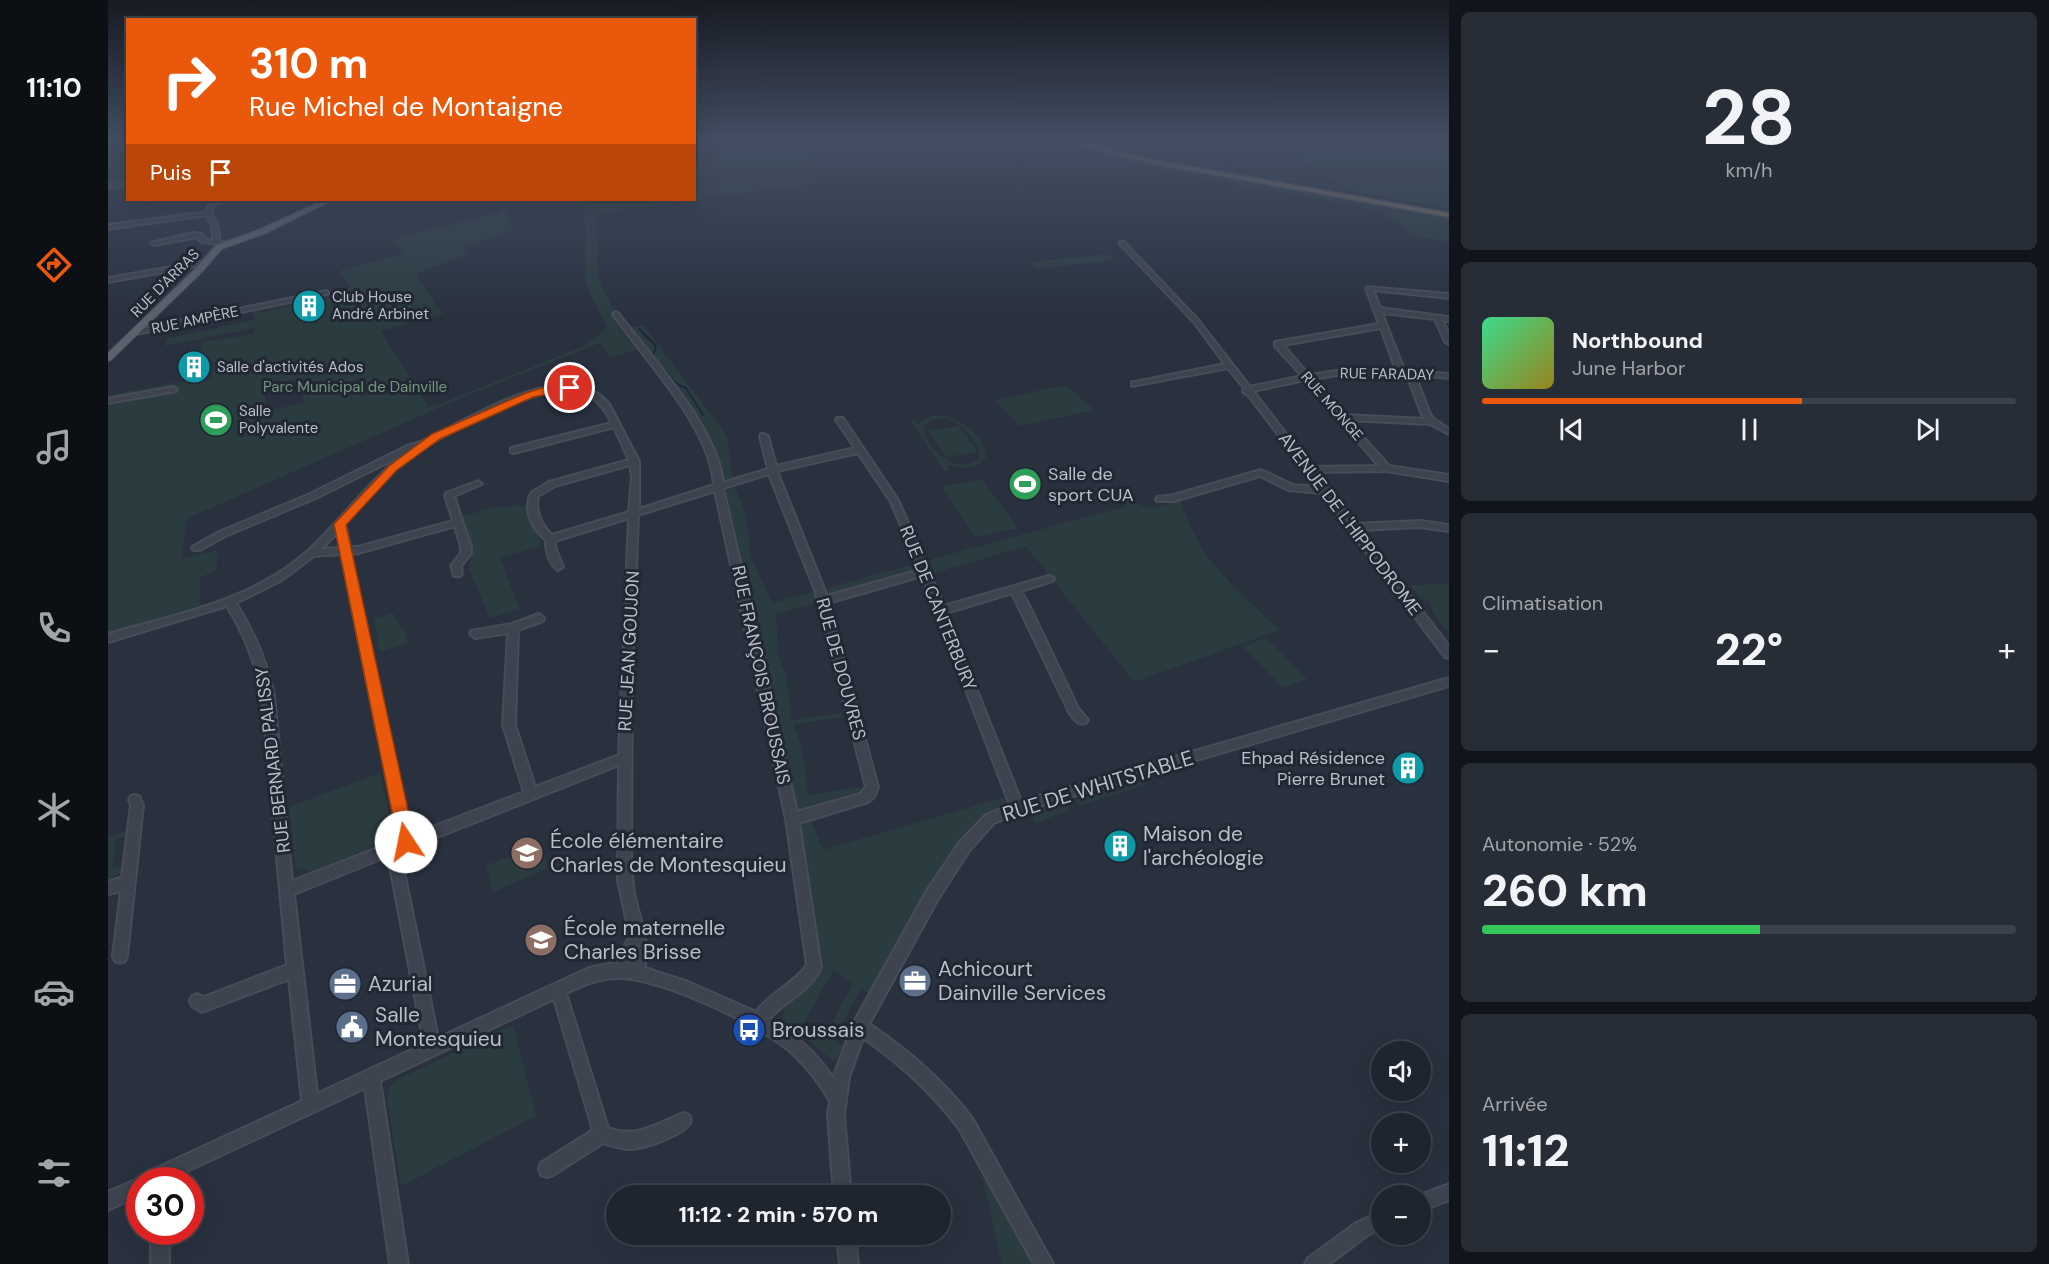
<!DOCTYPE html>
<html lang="fr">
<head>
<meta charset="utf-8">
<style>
	body { margin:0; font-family:"DM Sans",sans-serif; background:#272d37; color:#f1f3f6; height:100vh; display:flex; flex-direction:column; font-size:22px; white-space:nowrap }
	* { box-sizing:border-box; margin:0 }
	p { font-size:20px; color:#a1a5aa }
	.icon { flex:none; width:33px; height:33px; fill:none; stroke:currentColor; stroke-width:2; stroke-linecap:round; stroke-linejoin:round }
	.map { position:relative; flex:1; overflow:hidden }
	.details { display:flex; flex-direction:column; gap:12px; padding:12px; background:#11141a; width:600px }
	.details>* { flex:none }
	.guide { position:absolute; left:18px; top:18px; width:570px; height:183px; border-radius:0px; box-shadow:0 6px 24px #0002,0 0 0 2px #3c424b; background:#ea580c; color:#fff; overflow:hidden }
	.tools { position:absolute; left:1263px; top:1041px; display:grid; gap:12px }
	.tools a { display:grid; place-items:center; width:60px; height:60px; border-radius:50%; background:#1f252f; box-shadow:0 6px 24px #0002,0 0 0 2px #3c424b; font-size:30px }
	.speed { position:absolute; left:18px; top:1167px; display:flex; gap:12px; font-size:30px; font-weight:700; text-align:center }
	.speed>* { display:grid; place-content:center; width:78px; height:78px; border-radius:50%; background:#1f252f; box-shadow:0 6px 24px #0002,0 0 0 2px #3c424b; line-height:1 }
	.speed .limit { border:9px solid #d22; background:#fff; color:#111 }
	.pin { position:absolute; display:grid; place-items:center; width:51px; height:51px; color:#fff; margin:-26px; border:3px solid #fff; border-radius:50%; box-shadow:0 2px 6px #0007 }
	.me { position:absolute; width:66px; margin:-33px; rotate:349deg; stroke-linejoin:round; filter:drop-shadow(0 0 4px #0008) }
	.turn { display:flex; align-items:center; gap:21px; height:126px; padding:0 24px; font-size:27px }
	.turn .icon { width:78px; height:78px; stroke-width:2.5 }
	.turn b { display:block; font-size:42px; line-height:51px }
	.then { display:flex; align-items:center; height:57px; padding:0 24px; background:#0003; gap:12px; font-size:22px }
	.big { font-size:45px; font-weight:800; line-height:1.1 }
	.details .card { flex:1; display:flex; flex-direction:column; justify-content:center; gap:9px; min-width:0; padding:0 21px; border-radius:9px; background:#272d37 }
	.details .dial { align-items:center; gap:0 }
	.dial b { font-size:78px; line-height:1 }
	.song { display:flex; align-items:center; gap:18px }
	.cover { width:72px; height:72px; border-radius:9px; background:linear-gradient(135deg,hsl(150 70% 55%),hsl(50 70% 35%)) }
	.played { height:6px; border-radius:3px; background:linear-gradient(90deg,#ea580c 60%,#3c424b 60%) }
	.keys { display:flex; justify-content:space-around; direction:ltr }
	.heat { display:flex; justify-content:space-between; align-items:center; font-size:33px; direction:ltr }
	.charge { height:9px; border-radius:4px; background:linear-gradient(90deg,#34c759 52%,#3c424b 0) }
	.trip { position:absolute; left:498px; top:1185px; width:345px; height:60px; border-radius:30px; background:#1f252f; box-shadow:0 6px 24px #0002,0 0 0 2px #3c424b; font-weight:800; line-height:60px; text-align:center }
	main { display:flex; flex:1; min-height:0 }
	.dock { display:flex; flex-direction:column; width:108px; justify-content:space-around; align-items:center; background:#0c0f13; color:#a1a5aa }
	.dock .icon { width:42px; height:42px }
	.dock .current { color:#ea580c }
	.dock b { font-size:27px; color:#f1f3f6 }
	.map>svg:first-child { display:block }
	.green { fill:#2b3c40; fill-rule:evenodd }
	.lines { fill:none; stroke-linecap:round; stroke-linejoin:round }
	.stream { stroke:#1d283c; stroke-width:2 }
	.minor-casing { stroke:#464c58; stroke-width:4 }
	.major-casing { stroke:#464c58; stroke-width:2 }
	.highway-casing { stroke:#474e59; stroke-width:3 }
	.minor { fill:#3d434f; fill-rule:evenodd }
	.major { fill:#5b626e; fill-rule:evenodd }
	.highway { fill:#746b5b; fill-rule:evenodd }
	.route { fill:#ea580c; stroke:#983908; stroke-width:1.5 }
	.labels { text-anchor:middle; stroke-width:6; stroke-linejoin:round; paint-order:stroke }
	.far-street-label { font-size:15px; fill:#b9bec9; stroke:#212834 }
	.far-poi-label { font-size:15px; fill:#b9bec9; stroke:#212834; text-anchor:start }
	.far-park-label { font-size:15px; fill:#73977d; stroke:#212834 }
	.poi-label { font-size:18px; fill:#b9bec9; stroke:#212834; text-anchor:start }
	.street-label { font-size:18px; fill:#b9bec9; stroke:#212834 }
	.near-street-label { font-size:21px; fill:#b9bec9; stroke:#212834 }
	.near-poi-label { font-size:21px; fill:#b9bec9; stroke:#212834; text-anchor:start }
</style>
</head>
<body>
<main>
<nav class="dock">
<b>11:10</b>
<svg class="icon current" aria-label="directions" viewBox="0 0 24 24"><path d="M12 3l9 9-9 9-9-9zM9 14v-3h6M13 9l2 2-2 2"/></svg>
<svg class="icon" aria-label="music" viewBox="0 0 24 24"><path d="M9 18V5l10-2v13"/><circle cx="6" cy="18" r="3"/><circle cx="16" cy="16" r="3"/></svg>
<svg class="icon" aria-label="phone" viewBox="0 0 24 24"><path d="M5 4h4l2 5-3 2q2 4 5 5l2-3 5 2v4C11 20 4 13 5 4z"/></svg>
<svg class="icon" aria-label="climate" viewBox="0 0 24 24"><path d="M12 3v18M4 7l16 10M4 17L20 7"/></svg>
<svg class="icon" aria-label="car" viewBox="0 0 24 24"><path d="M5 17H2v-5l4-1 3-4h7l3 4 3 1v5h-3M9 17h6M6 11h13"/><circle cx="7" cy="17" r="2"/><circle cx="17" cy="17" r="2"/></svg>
<svg class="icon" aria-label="filters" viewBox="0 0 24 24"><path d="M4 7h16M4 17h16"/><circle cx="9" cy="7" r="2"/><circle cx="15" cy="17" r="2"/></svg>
</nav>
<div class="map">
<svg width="1341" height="1264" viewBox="0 0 1341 1264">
	<rect width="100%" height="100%" fill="#29313f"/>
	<g class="green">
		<path d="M651,140H700L705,156L707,183L488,214L490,277L497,294L515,326L510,327L528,350L502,357L492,343L355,397L78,519L74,559L110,550L108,570L92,578V605L0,634V395L66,383L103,379L106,361L89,363L95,342L146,334L147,328L57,346L60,338L146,320L144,309L154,312L224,297L225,291L242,287L230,271L295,254L285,240L289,238L394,212L389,200H393L405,230L356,247L361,254L307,274L335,314L273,331L320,407L334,403L474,347L497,330L499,326L481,292L477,277V200H586L587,152ZM194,380L196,403L158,411L157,387Z"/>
		<polygon points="1208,140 1338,140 1341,142 1341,209 1052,156 1235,187 1176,146"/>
		<polygon points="1006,155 1341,216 1341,242 1309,236 1270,210 1054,170 1014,161"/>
		<polygon points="1000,254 1008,260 928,269 921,262"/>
		<polygon points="535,325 614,429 619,438 624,476 660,468 617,481 595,429 521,328"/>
		<polygon points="958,385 986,410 912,426 887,400"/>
		<path d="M833,415C853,418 877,436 878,458C867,470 854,469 839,465L842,471L837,472L802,420L807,419L810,424L819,417ZM836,418C850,421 875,443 871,459C848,476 820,451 815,427L824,420Z"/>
		<polygon points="851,426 870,452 838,457 820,431"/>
		<polygon points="874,479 910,528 867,537 833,487"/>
		<path d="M627,487L637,512L643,557L664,603L1019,506L1017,500L1046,509L1073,500C1089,559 1129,590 1172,630L1026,682L918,546L725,603L708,607L707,603L668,614L670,655L678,675L684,720L734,713L735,717L685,724L693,744L700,795L752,787L753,791L702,806L703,810L694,811L687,806L651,647L649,633L652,629L647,604L640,593L617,496L620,489Z"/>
		<polygon points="418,505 433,545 392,558 412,609 382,618 361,569 365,548 355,516 389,507"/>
		<polygon points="1341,584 1341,633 1325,613 1322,602 1313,598 1302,585"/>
		<polygon points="285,613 291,626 297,628 299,643 275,651 271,650 266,619"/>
		<polygon points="1159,638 1199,679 1175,688 1134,646"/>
		<polygon points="272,773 284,828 277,844 207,872 188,868 181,807"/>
		<polygon points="1035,780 1038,784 971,806 967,800"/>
		<path d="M904,795L909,807L866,834L767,999L753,988L726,1040L737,1048L726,1061L675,1021C675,995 702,991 712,968L692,830L695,822L702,819L715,850ZM726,969L745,984L714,1041L694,1026Z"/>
		<polygon points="957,802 962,810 927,823 922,812"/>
		<polygon points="19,831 18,836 8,839 4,869 15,866 14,872 0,880 0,837"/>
		<polygon points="432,844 441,868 385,892 378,866"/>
		<polygon points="405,1025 428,1116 293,1186 279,1098 282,1086 288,1080"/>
		<polygon points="876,1169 931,1264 894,1264 874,1174"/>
	</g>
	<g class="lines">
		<g class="stream">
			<polyline points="531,329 548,346 545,356 548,360"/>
			<polyline points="552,365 569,384 578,388 595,415"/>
		</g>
		<defs>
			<g id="minor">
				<polygon points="20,181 20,185 0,188 0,184"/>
				<polygon points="99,200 105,201 121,200 107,204 103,213 109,223 112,241 121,243 121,245 93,242 89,237 46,245 43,243 85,233 93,234 97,239 106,241 103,223 98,215 0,229 0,225 98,212 101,204"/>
				<path d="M1012,242H1016L1090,320L1142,387L1194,376L1167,346V342L1271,324L1258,288L1259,287L1341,294V298L1265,290L1272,308L1341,317V321L1334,320L1341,334V344L1337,342L1327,319L1274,313L1296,370L1341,374V378L1307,375L1322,414L1327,420L1341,429V434L1322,424L1240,420L1281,466L1341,475V481L1278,471L1208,472L1247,524L1312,521L1341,525V531L1312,527L1252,530L1341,646V658L1337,657L1214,493L1180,490L1152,476L1066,501H1049L1048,499L1049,497L1066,495L1153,470L1185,485L1210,487L1141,396L1135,392L1136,388L1120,368L1024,386V382H1027L1117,364L1086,322L1012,244ZM1273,328L1288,370H1236L1201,375L1175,345ZM1236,374L1299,375L1314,415L1317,419L1236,415L1204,379ZM1197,380L1271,466L1204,467L1145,391Z"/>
				<polygon points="98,261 101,263 100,264 0,282 0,278"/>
				<polygon points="218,291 220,292 220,294 28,334 24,332 28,330"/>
				<path d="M508,312L510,313C543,357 610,428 615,483L660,469L652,436L653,434H656L660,436L668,466L747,448L728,420L729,418H735L790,500L836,606L941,576L944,577L946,579L944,581L913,591L921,605L970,708L980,720L978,723C970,726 967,720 962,714L904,593L838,613L913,801L1341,678V686L918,810L886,823L861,851L830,899L761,1024C800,1050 835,1080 864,1118L945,1264H926L852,1130C826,1095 796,1067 761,1042L755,1038L741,1077L736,1115L743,1196H726L720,1115L722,1101C712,1084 700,1068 685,1054C655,1026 552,977 510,978C491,978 476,985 458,993L500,1128C529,1139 550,1123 575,1113L581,1115L583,1121C577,1135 538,1148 523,1149C513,1149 505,1146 495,1143L445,1175L439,1177L433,1175L431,1169L433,1163L485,1130L446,999L272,1081L300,1264H282L257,1088L60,1180H32V1195L0,1210V1192L32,1178H34L36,1174L194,1101L181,979L94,1012L84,1006L82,1001L84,996L89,994L96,997L179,965L154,696C148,663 137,635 119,606L0,642V634C70,614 146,600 201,550C234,519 260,482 295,455L208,498L117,536L92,550H86L84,548L86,546L111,532L202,494L301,445C314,444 326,435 338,429C379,409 463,358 501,404L531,461V509L606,485C602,426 538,362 505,314ZM450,390C478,390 491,397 504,423L403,448V452L406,453L506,427L521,460L441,482L423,493C415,510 424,529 438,540C437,549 442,566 450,570L455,567L447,547V541L521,518L511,755L427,787L407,725L410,630L435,621L436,618L431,614L404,624L363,631L362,634L367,638L400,633L395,725L416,792L303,835L243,554L250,553L347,526L353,547V553L343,566L346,576H352L354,574L353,566L363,553V547L346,496L374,484L370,481L338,493L337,495L345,521L250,547H242L237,524C255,504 273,482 293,464C316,445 342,433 368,421C395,408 421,395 450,390ZM750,453L782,500L812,570L719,596L669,471ZM522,465L524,477L521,512L444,535C433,525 427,512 430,496L447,486ZM661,474L707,590L709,599L708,601L711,604L758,787L752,794L689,812L615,488ZM607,491L678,819L699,965C685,985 661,993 648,1012L580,982L537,968V936L526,894L523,866L524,672L530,515ZM229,533L232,548L213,549ZM233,554L291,840L184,881L166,696C159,662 146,632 128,603L174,580L206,556ZM814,576L827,609L826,611L829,614L902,805L878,815L851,843L820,889L746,1022L725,1078C708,1052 687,1034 661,1019C677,1001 703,991 713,967L691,823L760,802L766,797L770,787L720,603ZM511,765L510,880L522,937L505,963L481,968L330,1038L292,852ZM280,856L316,1044L209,1094L186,894Z"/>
				<polygon points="65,387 69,389 68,391 0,403 0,399"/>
				<polygon points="27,795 31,796 35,805 19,956 17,961 12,963 7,961 5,956 13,891 0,894 0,882 14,877 23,805 21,800 23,796"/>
				<polygon points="1341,1184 1341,1200 1312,1211 1312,1196 1309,1196"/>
				<polygon points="1274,1211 1274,1228 1260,1235 1221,1264 1197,1264 1200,1258 1248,1223"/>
				<rect x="43" y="1232" width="18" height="32"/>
				<polygon points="729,1234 747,1234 750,1264 732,1264"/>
			</g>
			<polygon id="major" points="216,200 225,200 158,233 114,249 94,272 3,360 0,361 0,353 88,268 108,245 150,230"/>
			<polygon id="highway" points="950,140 963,140 1046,160 1341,213 1341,217 1046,164"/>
		</defs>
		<use href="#minor" class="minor-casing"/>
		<use href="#major" class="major-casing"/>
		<use href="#highway" class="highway-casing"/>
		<use href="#minor" class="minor"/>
		<use href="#major" class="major"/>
		<use href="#highway" class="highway"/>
	</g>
	<linearGradient id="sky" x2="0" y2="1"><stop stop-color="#171b23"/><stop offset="0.44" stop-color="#434e63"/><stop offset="1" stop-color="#434e63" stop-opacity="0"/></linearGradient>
	<rect width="1341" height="317" fill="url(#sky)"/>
	<polygon class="route" points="462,385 466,386 466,390 425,397 332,439 289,470 238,525 307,842 304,848 298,850 293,848 290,842 226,524 281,466 324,434 418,393 437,387"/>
	<defs>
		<symbol id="building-disc" viewBox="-11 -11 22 22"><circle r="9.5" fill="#0f9aa8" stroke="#212834"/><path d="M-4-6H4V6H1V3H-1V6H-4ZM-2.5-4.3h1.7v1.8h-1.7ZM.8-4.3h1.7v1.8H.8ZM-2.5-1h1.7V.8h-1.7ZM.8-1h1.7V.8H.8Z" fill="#fff"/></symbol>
		<symbol id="stadium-disc" viewBox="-11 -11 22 22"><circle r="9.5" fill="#2e9e5b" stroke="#212834"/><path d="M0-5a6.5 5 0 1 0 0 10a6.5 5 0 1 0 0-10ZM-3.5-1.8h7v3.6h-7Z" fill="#fff"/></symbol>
		<symbol id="school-disc" viewBox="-11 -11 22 22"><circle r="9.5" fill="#8d6e63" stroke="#212834"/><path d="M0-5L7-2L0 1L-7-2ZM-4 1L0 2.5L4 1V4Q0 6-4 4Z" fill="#fff"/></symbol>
		<symbol id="office-disc" viewBox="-11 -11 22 22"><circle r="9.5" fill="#5c6f8a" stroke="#212834"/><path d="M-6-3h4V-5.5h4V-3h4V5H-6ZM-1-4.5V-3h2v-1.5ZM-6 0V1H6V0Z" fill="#fff"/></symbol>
		<symbol id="civic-disc" viewBox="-11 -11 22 22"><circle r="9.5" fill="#5c6f8a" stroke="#212834"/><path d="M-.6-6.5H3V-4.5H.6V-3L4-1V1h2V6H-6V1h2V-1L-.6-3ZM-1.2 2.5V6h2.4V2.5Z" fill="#fff"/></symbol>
		<symbol id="bus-disc" viewBox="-11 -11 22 22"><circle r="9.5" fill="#1a4fb4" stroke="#212834"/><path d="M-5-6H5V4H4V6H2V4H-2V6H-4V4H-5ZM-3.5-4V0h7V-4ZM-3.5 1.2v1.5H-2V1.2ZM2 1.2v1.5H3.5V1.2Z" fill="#fff"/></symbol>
	</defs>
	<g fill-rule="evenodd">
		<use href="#building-disc" x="182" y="287" width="38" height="38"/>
		<use href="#building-disc" x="67" y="348" width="38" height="38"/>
		<use href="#stadium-disc" x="89" y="401" width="38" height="38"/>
		<use href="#stadium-disc" x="898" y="465" width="38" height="38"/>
		<use href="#building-disc" x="1281" y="749" width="38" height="38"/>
		<use href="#building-disc" x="993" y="827" width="38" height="38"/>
		<use href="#school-disc" x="400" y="834" width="38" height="38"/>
		<use href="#school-disc" x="414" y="921" width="38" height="38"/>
		<use href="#office-disc" x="788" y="962" width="38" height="38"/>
		<use href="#office-disc" x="218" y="965" width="38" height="38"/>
		<use href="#civic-disc" x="225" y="1008" width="38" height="38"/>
		<use href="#bus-disc" x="622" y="1011" width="38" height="38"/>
	</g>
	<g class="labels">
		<g class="far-street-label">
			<text transform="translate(57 283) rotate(-45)" y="5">RUE D'ARRAS</text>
			<text transform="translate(87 320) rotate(-12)" y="5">RUE AMPÈRE</text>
			<text transform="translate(1279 374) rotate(1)" y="5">RUE FARADAY</text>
			<text transform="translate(1224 406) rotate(49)" y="5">RUE MONGE</text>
		</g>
		<g class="far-poi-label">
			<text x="224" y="302">Club House<tspan x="224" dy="17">André Arbinet</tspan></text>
			<text x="109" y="372">Salle d'activités Ados</text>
			<text x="131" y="416">Salle<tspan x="131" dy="17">Polyvalente</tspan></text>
		</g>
		<g class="far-park-label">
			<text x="247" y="392">Parc Municipal de Dainville</text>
		</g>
		<g class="poi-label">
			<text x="940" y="480">Salle de<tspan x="940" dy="21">sport CUA</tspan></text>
			<text x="1277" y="764" text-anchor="end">Ehpad Résidence<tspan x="1277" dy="21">Pierre Brunet</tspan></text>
		</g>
		<g class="street-label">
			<text transform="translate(1242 524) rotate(53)" y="6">AVENUE DE L'HIPPODROME</text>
			<text transform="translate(830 608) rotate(68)" y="6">RUE DE CANTERBURY</text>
			<text transform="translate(521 651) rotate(-87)" y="6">RUE JEAN GOUJON</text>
			<text transform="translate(733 669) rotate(75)" y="6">RUE DE DOUVRES</text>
			<text transform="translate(653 675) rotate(78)" y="6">RUE FRANÇOIS BROUSSAIS</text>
			<text transform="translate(165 760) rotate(-97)" y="6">RUE BERNARD PALISSY</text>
		</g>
		<g class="near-street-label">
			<text transform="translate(990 786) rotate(-17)" y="7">RUE DE WHITSTABLE</text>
		</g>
		<g class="near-poi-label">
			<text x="1035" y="841">Maison de<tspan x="1035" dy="24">l'archéologie</tspan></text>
			<text x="442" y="848">École élémentaire<tspan x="442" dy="24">Charles de Montesquieu</tspan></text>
			<text x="456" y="935">École maternelle<tspan x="456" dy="24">Charles Brisse</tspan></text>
			<text x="830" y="976">Achicourt<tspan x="830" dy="24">Dainville Services</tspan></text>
			<text x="260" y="991">Azurial</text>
			<text x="267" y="1022">Salle<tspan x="267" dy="24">Montesquieu</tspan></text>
			<text x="664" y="1037">Broussais</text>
		</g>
	</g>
</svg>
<div class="tools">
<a><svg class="icon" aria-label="sound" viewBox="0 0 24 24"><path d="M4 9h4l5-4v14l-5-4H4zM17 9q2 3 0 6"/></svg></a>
<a>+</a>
<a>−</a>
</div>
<div class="speed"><div class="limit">30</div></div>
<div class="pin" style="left:462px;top:388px;background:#d93025"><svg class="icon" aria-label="arrive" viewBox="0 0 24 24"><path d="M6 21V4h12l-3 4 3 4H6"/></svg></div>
<svg class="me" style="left:298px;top:842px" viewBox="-20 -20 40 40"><circle r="19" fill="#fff"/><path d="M0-13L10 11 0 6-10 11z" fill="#ea580c"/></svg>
<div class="trip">11:12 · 2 min · 570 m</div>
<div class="guide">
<div class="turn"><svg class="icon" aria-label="right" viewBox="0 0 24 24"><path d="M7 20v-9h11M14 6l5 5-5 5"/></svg><div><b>310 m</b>Rue Michel de Montaigne</div></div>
<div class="then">Puis<svg class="icon" aria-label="arrive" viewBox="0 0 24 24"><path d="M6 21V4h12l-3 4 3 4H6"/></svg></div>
</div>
</div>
<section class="details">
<div class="card dial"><b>28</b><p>km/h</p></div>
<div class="card">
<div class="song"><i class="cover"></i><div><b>Northbound</b><p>June Harbor</p></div></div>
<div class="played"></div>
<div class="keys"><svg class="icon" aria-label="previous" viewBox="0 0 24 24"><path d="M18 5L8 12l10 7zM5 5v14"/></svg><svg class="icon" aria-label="pause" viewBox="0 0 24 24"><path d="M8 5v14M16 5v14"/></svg><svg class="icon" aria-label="next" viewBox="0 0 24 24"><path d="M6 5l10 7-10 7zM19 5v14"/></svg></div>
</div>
<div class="card"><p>Climatisation</p>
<div class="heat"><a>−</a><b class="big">22°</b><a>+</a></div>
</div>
<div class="card"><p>Autonomie · 52%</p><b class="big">260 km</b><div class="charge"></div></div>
<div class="card"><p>Arrivée</p><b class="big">11:12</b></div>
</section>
</main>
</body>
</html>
